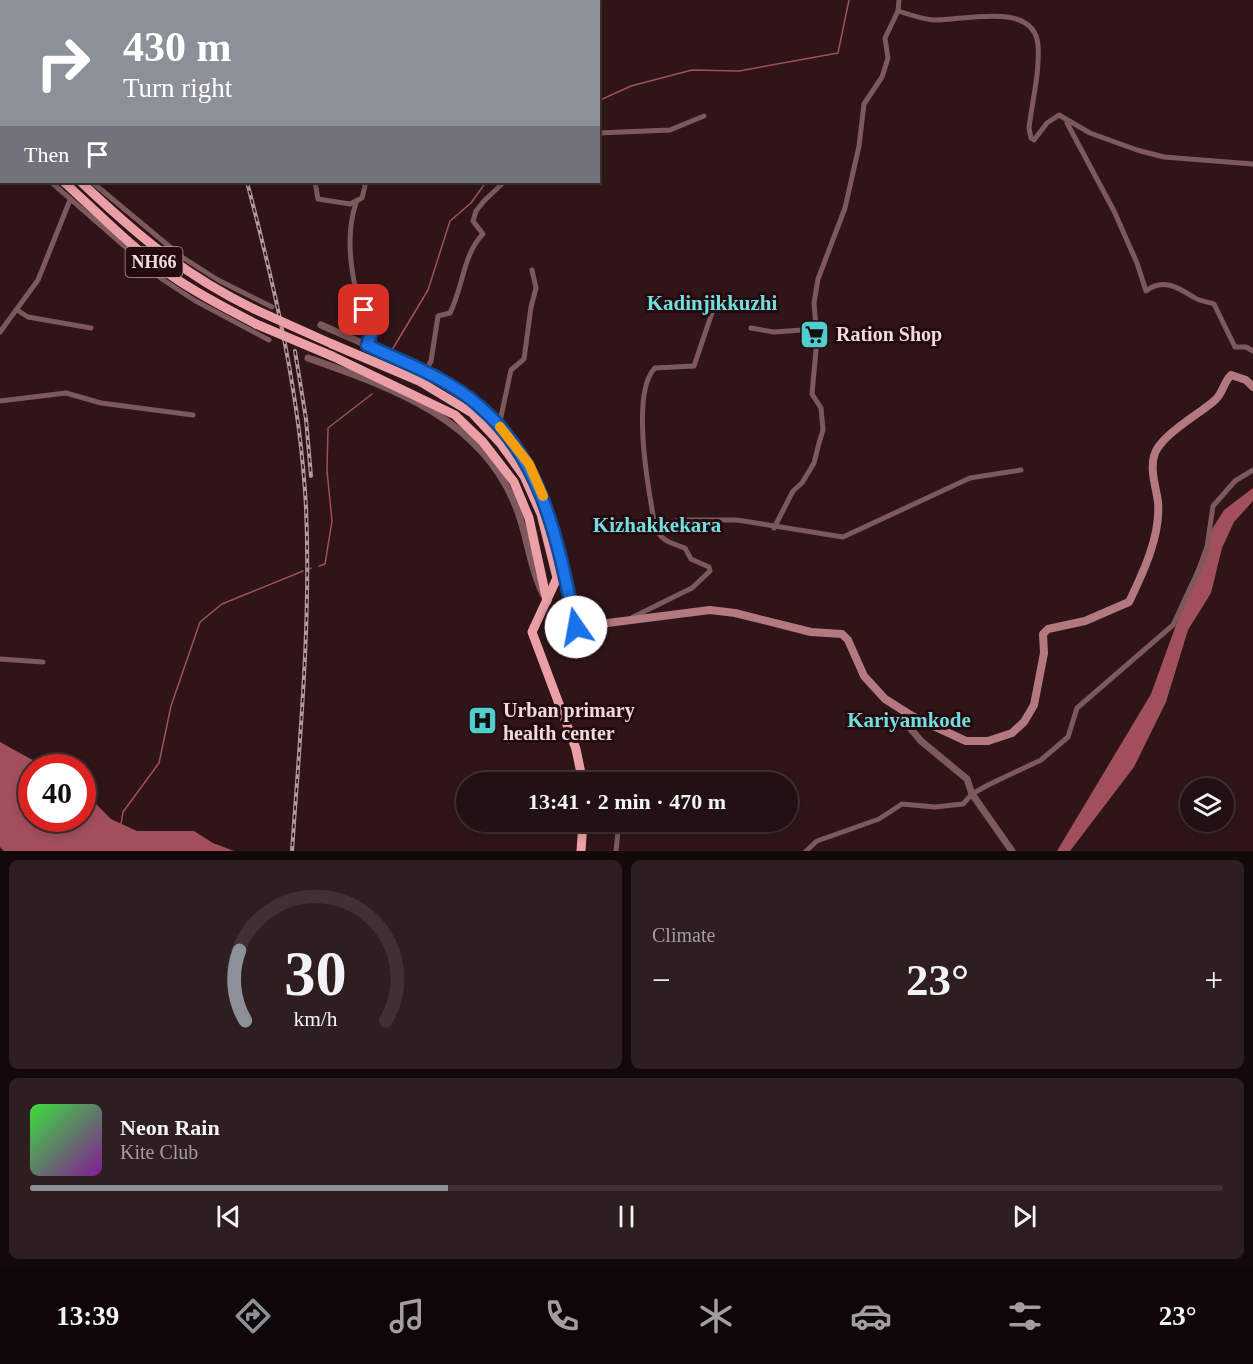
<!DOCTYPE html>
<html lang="en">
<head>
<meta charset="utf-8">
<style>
	body { margin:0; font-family:Georgia,serif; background:#2f1e20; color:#f1f3f6; height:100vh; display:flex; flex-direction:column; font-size:22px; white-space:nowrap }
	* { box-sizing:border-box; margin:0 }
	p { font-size:20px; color:#a39d9f }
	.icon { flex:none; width:33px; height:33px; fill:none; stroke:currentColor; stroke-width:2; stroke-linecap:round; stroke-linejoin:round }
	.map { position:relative; height:851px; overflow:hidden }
	.sheet { display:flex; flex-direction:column; gap:9px; padding:9px; background:#13090a; flex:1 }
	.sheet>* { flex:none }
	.hud { position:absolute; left:0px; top:0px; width:600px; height:183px; box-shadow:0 3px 9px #0003,0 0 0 2px #403032; background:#8c9099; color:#fff; overflow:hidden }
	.tools { position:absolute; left:1180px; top:778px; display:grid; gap:12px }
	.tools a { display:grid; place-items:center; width:54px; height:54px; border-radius:50%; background:#231012; box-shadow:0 3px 9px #0003,0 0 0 2px #403032; font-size:30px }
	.speed { position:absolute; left:18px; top:754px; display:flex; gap:12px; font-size:30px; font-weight:700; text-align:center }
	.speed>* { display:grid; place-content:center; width:78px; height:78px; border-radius:50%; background:#231012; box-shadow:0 3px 9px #0003,0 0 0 2px #403032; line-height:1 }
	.speed .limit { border:9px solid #d22; background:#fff; color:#111 }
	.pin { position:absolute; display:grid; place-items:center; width:51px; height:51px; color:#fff; margin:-26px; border-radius:12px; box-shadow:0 3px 9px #0006 }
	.me { position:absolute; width:66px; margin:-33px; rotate:348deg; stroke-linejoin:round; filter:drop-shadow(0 0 4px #0008) }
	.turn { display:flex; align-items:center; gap:21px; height:126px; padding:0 24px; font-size:27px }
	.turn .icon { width:78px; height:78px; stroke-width:2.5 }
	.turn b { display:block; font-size:42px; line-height:51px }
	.then { display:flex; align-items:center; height:57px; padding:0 24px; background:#0003; gap:12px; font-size:22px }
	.big { font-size:45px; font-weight:700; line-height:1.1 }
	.sheet .card { flex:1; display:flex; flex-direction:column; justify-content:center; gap:9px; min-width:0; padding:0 21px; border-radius:9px; background:#2f1e20 }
	.sheet .dial { align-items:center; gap:0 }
	.dial svg { height:156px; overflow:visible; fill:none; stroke:#403032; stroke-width:7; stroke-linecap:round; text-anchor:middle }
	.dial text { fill:#f1f3f6; stroke:none }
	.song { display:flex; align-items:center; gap:18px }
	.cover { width:72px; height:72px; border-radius:9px; background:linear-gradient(135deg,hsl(120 70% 55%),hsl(290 70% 35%)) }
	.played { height:6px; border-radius:3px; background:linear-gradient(90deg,#8c9099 35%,#403032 35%) }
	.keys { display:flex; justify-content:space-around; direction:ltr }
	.heat { display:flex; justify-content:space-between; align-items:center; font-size:33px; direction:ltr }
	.sheet .tiles { flex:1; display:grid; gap:9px; grid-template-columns:1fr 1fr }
	.card:last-child { grid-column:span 2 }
	.trip { position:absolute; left:456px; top:772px; width:342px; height:60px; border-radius:30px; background:#231012; box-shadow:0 3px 9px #0003,0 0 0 2px #403032; font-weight:700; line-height:60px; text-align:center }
	.tabs { display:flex; height:96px; justify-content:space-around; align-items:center; background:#0e0607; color:#a39d9f }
	.tabs .icon { width:42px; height:42px }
	.tabs .active { color:#8c9099 }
	.tabs b { font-size:27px; color:#f1f3f6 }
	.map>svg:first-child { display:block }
	.water { fill:#a14f5b }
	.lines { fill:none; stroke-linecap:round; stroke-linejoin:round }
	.stream { stroke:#a14f5b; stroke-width:1.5 }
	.minor { stroke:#7d585c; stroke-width:5 }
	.tertiary { stroke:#7d585c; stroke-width:7 }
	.secondary { stroke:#b3797f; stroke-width:8 }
	.trunk { stroke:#eba0a8; stroke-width:9 }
	.rail-casing { stroke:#b09a9c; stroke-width:4 }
	.rail { stroke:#250b0f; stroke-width:1.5; stroke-dasharray:4.5; stroke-linecap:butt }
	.trunk-bridge { stroke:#eba0a8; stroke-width:9 }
	.route-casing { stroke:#114b97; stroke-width:15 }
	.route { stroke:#1a73e8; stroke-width:10 }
	.slow { stroke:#f59e0b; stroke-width:10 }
	.labels { text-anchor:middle; stroke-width:6; stroke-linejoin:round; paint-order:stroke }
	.shield { fill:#250b0f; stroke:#b29d9e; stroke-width:1.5 }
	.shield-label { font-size:18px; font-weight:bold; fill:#eedbdc }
	.poi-label { font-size:20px; font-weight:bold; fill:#eedbdc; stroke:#250b0f; text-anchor:start }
	.neighbourhood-label { font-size:21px; font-weight:bold; fill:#71dedf; stroke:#250b0f }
</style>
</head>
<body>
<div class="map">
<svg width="1253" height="851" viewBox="0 0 1253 851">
	<rect width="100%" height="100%" fill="#2f1518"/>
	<g class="water">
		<polygon points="1253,488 1253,501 1234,522 1222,548 1211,593 1188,630 1166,702 1134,767 1070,851 1057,851 1151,694 1209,534 1224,510"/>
		<polygon points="0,742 47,768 32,768 32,819 82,819 83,791 111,819 137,831 194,831 213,843 234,851 4,851 0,847"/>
	</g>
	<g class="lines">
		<g class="stream">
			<polyline points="598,101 631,86 692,70 739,71 838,53 849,0"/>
			<polyline points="392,350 428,290 450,221 471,203 486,182"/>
			<polyline points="319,566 325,564 332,521 327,471 328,428 372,394"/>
			<polyline points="310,569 311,568"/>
			<polyline points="121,824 123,812 159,763 171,706 200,622 222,604 303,571"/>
		</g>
		<g class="minor">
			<polyline points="171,0 180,2"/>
			<polyline points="288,0 289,2"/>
			<polyline points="80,2 81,0"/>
			<polyline points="489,2 489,0"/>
			<path d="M898,11C910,15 922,19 934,20C962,21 1034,0 1038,45C1040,72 1032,102 1029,128L1031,138L1034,140L1047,123L1059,115L1090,133L1137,150L1164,157L1253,164"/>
			<polyline points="0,41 2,41"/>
			<path d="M1067,123L1114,211L1137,263L1146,291C1163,277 1179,288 1195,298C1200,301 1208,302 1214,304L1235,347H1246L1253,351"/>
			<polyline points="598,133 670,130 704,116"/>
			<polyline points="51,182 162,279 194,300 269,340"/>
			<polyline points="92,182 182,257 218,280 272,307"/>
			<polyline points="315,182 318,199 350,204 362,198 365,186 363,182"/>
			<path d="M356,203C343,240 353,299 372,332L367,346"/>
			<polyline points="17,310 28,317 91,328"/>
			<polyline points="751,328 774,332 817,329"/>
			<polyline points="0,332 38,280 70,200"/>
			<path d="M425,372L431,361L438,316L450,313C463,288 463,254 483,234L473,221L476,211L484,201L504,182"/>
			<polyline points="0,401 66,393 101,403 193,415"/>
			<polyline points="499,426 511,370 524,359 531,307 536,288 532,270"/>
			<path d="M655,526C649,493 630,393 655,368L694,366L715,304"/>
			<polyline points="774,528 793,491 802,483 814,463 819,443 823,430 821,408 812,394 817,339 814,303 818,279 845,208 859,146 864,104 882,77 888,58 885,38 898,11 899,0"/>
			<path d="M633,617L692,588L710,571L709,567L691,559L685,548C671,543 660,541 655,526L680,520H737L843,537L970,478L1021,470"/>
			<polyline points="0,659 43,662"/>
			<polyline points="616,851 619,822"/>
			<polyline points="806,851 817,841 879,819 902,804 935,807 963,804 972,794 988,785 1041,760 1068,737 1077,708 1173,625 1206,554 1213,506 1235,481 1253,470"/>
		</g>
		<g class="tertiary">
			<polyline points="0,99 2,100"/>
			<polyline points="0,136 2,137"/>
			<path d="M321,325C420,369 507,396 547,507C561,545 567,587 576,627"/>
			<path d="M308,358C390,387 482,418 516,507C528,536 529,566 543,594"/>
			<polyline points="912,716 910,728 921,741 967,779 972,794 1012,851"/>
		</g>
		<path class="secondary" d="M576,627L710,610L735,613L811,632L842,634L848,640L864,676L885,699L912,716L966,741H988L1012,733L1024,722L1034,705L1044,653L1043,634L1048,629L1085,621L1129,602C1143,573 1161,535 1158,502C1156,487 1150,471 1154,456C1159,436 1198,415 1214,401C1223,394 1223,383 1231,375L1246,380L1253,387"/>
		<g class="trunk">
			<polyline points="0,110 2,111"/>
			<polyline points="0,126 2,127"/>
			<path d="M64,182C99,214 133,249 172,276C199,295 228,309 256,324"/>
			<path d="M81,182C137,235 184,275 254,309"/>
			<polyline points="332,344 419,381 472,413 501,444 524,476 541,514 557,578 532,632 576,749 583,783"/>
			<polyline points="332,356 455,415 483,442 514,482 529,518 547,601"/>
			<polyline points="581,851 583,822"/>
		</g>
		<defs>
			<g id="rail">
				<polyline points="194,0 194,2"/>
				<path d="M247,182C275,288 300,396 306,507C311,621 300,737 292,851"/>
				<polyline points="295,351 306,419 311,476"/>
			</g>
		</defs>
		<use href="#rail" class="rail-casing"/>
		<use href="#rail" class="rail"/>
		<g class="trunk-bridge">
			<polyline points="254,309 332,344"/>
			<polyline points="256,324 332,356"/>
		</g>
	</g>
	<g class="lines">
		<defs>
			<path id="route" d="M364,310L372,332L367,345C404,363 448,378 479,406C545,462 558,546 576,627"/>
		</defs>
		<use href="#route" class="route-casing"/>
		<use href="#route" class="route"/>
		<polyline class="slow" points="500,427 529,464 543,496"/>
	</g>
	<defs>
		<symbol id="supermarket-square" viewBox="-11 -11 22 22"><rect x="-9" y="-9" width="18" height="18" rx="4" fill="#52cdce" stroke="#250b0f"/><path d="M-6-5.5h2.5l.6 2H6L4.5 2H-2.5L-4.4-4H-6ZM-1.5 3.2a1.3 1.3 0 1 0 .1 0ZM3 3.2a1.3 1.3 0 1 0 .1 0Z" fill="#111"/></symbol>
		<symbol id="hospital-square" viewBox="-11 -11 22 22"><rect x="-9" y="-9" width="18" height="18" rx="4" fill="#52cdce" stroke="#250b0f"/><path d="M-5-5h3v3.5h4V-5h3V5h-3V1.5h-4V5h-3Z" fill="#111"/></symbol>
	</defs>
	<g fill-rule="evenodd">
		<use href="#supermarket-square" x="798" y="318" width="33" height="33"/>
		<use href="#hospital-square" x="466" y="704" width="33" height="33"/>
	</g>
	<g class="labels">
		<rect class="shield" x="125.5" y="247" width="57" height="30" rx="4.5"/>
		<g class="shield-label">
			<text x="154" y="268">NH66</text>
		</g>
		<g class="poi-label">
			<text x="836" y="341">Ration Shop</text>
			<text x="503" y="717">Urban primary<tspan x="503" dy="23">health center</tspan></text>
		</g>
		<g class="neighbourhood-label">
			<text x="712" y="310">Kadinjikkuzhi</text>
			<text x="657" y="532">Kizhakkekara</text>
			<text x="909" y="727">Kariyamkode</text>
		</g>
	</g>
</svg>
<div class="tools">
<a><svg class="icon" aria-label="layers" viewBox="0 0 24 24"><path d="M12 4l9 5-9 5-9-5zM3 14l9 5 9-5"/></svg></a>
</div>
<div class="speed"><div class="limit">40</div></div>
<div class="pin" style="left:364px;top:310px;background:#d93025"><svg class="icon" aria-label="arrive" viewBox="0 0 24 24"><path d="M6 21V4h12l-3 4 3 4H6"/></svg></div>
<svg class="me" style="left:576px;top:627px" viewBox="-20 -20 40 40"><circle r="19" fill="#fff"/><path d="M0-13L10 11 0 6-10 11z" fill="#1a73e8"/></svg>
<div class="trip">13:41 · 2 min · 470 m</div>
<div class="hud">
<div class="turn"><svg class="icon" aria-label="right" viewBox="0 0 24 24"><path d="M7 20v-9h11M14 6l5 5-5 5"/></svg><div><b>430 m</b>Turn right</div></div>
<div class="then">Then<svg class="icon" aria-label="arrive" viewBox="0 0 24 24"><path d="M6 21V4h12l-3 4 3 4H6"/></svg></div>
</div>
</div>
<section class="sheet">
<div class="tiles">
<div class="card dial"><svg viewBox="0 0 100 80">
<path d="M14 69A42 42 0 1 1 86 69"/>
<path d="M14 69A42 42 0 0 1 11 33" stroke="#8c9099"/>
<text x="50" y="56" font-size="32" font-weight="700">30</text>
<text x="50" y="72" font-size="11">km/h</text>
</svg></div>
<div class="card"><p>Climate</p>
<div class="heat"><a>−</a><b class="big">23°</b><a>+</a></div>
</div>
<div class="card">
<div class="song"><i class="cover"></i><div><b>Neon Rain</b><p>Kite Club</p></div></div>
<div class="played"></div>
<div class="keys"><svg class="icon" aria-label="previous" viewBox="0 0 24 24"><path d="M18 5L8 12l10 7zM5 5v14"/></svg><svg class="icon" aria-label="pause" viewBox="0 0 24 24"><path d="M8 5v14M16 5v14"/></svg><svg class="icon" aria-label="next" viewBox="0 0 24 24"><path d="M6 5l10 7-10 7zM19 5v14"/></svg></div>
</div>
</div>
</section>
<nav class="tabs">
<b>13:39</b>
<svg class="icon active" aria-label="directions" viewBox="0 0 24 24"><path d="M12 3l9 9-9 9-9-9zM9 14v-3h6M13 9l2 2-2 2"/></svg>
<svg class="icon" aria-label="music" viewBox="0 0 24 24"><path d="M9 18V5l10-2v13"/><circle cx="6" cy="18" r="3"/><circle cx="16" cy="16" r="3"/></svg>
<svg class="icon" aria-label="phone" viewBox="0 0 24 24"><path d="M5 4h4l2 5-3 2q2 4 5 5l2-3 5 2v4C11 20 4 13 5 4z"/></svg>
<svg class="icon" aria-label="climate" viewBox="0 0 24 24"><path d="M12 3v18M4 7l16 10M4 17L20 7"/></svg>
<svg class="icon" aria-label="car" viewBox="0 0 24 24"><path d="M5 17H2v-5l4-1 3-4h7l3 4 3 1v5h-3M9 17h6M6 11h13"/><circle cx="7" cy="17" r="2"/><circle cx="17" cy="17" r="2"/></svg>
<svg class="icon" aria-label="filters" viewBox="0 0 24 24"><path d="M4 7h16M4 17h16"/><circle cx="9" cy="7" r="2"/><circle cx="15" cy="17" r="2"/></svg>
<b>23°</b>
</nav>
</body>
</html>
